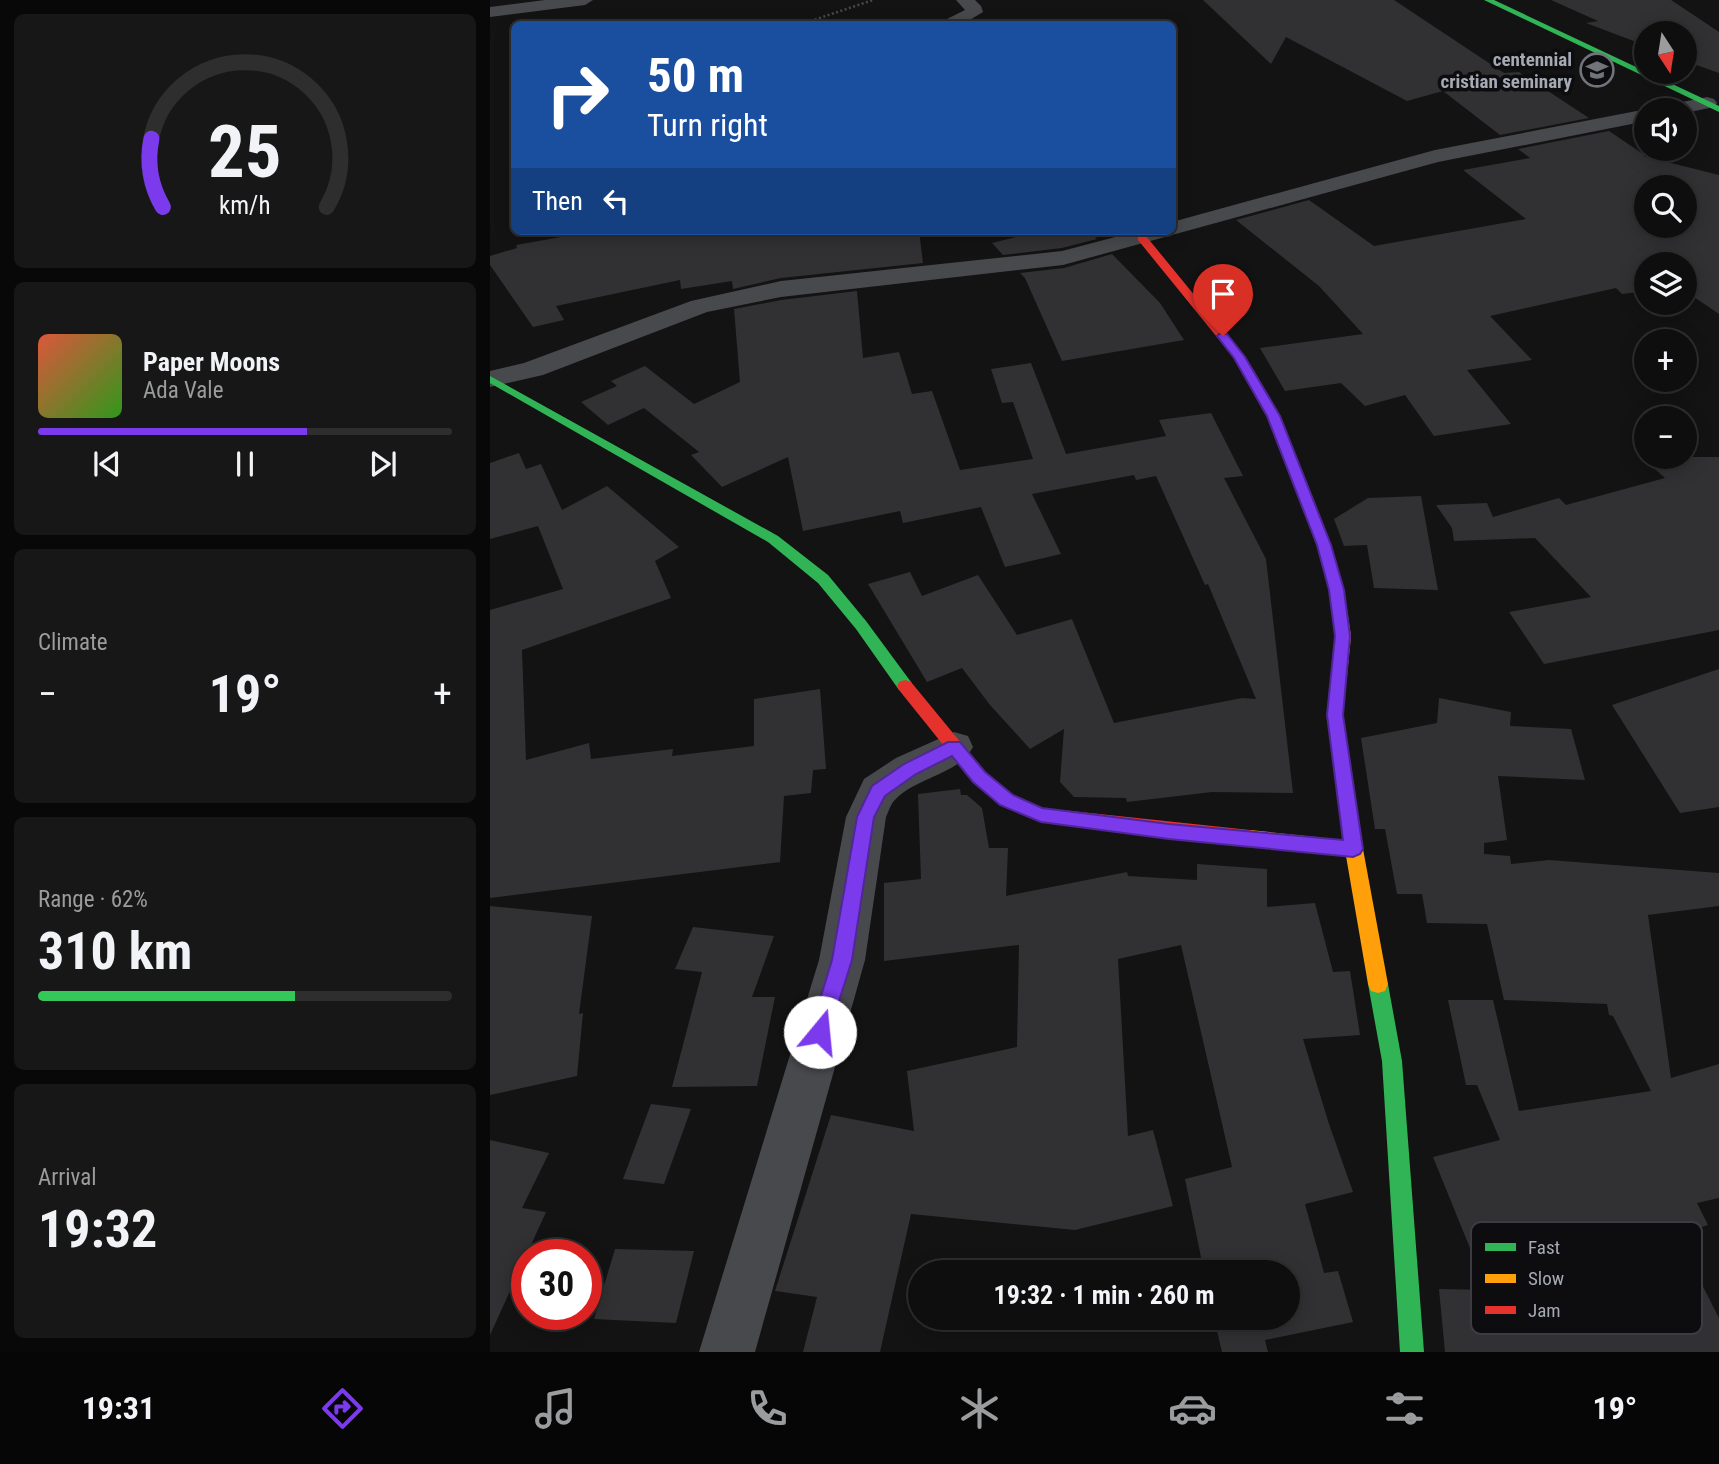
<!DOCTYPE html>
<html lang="en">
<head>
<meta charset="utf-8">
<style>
	body { margin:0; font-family:"Roboto Condensed",sans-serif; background:#171717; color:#f1f3f6; height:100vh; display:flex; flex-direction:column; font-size:26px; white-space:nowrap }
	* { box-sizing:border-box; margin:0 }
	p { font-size:23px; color:#9b9c9e }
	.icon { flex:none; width:38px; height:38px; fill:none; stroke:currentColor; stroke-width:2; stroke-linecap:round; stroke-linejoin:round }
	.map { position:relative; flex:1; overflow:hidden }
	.sheet { display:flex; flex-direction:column; gap:14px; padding:14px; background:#080808; width:490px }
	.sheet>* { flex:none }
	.hud { position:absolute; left:21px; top:21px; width:665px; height:214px; border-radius:10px; box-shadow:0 4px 18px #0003,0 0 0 2px #2e2e2e; background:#1a4fa0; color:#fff; overflow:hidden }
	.needle { width:46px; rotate:168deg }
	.fabs { position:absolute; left:1144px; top:21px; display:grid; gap:14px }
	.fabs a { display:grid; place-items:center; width:63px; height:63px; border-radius:50%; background:#0e0e0e; box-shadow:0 4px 18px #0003,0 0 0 2px #2e2e2e; font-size:35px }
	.speed { position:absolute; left:21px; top:1239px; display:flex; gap:14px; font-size:35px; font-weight:700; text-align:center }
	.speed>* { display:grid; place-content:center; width:91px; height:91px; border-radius:50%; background:#0e0e0e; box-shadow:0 4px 18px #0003,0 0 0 2px #2e2e2e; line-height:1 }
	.speed .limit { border:10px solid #d22; background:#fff; color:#111 }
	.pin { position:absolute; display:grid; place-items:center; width:60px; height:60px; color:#fff; margin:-72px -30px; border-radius:50% 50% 50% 0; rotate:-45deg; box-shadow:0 0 7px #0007 }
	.pin .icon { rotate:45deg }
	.me { position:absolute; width:77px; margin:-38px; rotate:17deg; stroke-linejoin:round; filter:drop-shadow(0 0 5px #0008) }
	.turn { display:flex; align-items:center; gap:24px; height:147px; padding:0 21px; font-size:32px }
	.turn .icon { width:91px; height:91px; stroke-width:2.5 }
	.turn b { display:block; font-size:49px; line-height:60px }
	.then { display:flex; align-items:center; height:66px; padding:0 21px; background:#0003; gap:14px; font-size:26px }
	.big { font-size:52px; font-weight:700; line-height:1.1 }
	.sheet .widget { flex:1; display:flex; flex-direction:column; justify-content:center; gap:10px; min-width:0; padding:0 24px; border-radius:10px; background:#171717 }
	.sheet .dial { align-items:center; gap:0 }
	.dial svg { height:182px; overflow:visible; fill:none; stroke:#2e2e2e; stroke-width:7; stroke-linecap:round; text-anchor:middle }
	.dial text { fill:#f1f3f6; stroke:none }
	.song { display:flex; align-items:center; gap:21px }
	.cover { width:84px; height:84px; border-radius:10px; background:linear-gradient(135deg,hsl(10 70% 55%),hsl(110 70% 35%)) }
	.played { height:7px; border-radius:4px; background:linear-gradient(90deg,#7c3aed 65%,#2e2e2e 65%) }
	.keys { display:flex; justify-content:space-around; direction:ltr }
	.heat { display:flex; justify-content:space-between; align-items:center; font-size:38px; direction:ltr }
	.charge { height:10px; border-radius:5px; background:linear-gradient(90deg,#34c759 62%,#2e2e2e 0) }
	.trip { position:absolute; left:418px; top:1260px; width:392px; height:70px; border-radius:35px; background:#0e0e0e; box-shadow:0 4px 18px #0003,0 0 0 2px #2e2e2e; font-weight:700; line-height:70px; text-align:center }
	.menu { display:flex; height:112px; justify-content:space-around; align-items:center; background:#060606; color:#9b9c9e }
	.menu .icon { width:49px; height:49px }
	.menu .current { color:#7c3aed }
	.menu b { font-size:32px; color:#f1f3f6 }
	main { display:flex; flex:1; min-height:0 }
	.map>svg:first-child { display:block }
	.building { fill:#313133; fill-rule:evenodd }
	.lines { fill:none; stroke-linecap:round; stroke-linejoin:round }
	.path { stroke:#494a4e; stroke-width:2.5; stroke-dasharray:2 2.5; stroke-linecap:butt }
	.street { fill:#48494c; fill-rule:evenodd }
	.fast { fill:#30b455; fill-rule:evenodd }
	.slow { fill:#ff9f0a; fill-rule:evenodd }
	.jam { fill:#e5322d; fill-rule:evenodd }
	.route { fill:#7c3aed; stroke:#51269a; stroke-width:2 }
	.labels { text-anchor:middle; stroke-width:7; stroke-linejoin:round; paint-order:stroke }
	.far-poi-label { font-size:19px; font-weight:bold; fill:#a5a9b4; stroke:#0d0d0f; text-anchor:end }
	.key { fill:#0d0d0f; stroke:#3b3c41; stroke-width:2 }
	.key-label { font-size:19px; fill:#a5a9b4 }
</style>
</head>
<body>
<main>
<section class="sheet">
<div class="widget dial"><svg viewBox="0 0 100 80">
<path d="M14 69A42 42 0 1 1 86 69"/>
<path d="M14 69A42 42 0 0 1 9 39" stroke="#7c3aed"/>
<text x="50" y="56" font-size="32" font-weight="700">25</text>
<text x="50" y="72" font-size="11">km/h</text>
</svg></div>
<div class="widget">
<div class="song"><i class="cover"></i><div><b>Paper Moons</b><p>Ada Vale</p></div></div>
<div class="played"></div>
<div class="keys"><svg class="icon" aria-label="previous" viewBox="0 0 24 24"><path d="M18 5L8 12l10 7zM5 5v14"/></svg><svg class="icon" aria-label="pause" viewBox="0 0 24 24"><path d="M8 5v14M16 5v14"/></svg><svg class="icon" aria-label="next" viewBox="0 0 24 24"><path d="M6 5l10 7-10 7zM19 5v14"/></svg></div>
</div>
<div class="widget"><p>Climate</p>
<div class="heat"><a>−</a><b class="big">19°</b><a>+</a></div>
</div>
<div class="widget"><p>Range · 62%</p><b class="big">310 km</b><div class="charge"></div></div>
<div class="widget"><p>Arrival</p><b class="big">19:32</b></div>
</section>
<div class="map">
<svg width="1229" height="1352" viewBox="0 0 1229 1352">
	<rect width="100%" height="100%" fill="#131313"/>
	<g class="building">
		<polygon points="713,0 904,0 1014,73 1029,72 1099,118 1010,135 953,91 917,101 796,37 781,64"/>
		<polygon points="1061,0 1181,0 1229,32 1229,73 1195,61 1195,33 1157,33 1157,46 1096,23 1108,21"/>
		<path d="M1119,131L1156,156H1153L1229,175V314L1195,291V264H1157V291L1132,294L1126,288L1000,316L1042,360L977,370L1021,424L944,436L915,395L875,406L851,383L795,391L770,348L873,334L829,286L746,220L819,200L884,246L1036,219L973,170L1040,158L1028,149ZM1157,187H1195V226H1157Z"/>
		<polygon points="105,231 380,231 382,234 429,231 433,263 291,278 243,289 242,281 191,289 190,280 66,306 74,320 43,327 0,265 0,256 27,248 26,245"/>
		<polygon points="550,231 599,231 607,239 572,248 513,255 502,243"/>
		<polygon points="622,254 670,303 694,340 572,361 535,278 530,273 574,268"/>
		<polygon points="367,291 373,358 409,352 422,394 442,391 470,470 543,459 523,402 512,403 501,369 541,363 576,454 676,436 669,420 721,413 753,476 734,478 776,559 803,793 722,792 637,802 636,798 584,797 570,782 574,729 540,749 500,705 472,668 437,682 378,584 420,572 432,596 488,575 527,635 582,619 624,723 752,698 766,699 718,584 715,585 666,476 646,480 644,475 542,494 571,554 515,567 491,507 413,523 410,511 313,531 298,457 232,487 201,455 209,452 154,408 118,425 91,402 127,386 121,381 155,366 204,404 250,382 244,309 291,300"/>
		<polygon points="29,453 36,469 51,464 72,510 117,486 189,547 165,561 181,598 32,650 36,760 99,743 101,759 183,749 182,756 264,746 264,699 330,689 336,769 323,770 321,793 294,796 290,862 0,898 0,610 73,589 48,526 0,539 0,463"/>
		<polygon points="1151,457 1229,457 1229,630 1054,664 1019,612 1101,597 1045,538 964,541 962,528 946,505 997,503 1003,517 1069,498 1076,505 1175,478"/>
		<polygon points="931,496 948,590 884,588 877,545 854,546 844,519 878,498"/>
		<polygon points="1229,669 1229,807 1190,813 1122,705"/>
		<polygon points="949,698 1021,712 1020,726 1081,729 1095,780 1008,776 1017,840 994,843 994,854 1020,856 1021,864 1059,860 1229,873 1229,906 1158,915 1181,1078 1229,1064 1229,1198 1207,1203 1218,1225 1191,1233 1203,1258 1199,1259 1229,1318 1229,1352 955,1352 949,1289 997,1290 943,1157 1010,1140 987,1085 976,1085 958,1000 1003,1000 1029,1111 1161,1091 1123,1016 1119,1015 1117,1004 1014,1000 997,924 937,923 932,894 907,894 895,829 885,829 871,738 947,723"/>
		<polygon points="470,789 471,795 477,795 492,808 499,848 518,848 516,896 637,872 638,876 707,880 707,864 777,869 777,907 825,903 843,972 860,971 870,1035 813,1039 839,1124 863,1192 815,1204 834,1273 848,1271 863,1322 775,1340 778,1352 732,1352 724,1318 798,1318 798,1272 714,1272 695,1179 742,1167 691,945 628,959 638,1136 663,1130 683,1206 585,1230 421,1214 390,1352 313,1352 327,1297 285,1291 341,1115 424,1131 417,1071 527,1047 529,945 394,961 394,883 431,879 428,794"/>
		<polygon points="0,906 102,916 89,1014 93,1013 87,1076 0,1095"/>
		<polygon points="203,927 284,936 262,997 285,997 267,1086 182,1087 212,972 185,969"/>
		<polygon points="161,1104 201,1109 174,1184 133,1179"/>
		<polygon points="0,1140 59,1153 32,1208 56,1212 0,1335"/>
		<polygon points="125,1249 204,1251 186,1323 104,1319"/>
	</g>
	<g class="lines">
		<polyline class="path" points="312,24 383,0"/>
		<g class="street">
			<polygon points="55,0 103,0 95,5 0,17 0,7"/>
			<polygon points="466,0 485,0 491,6 493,12 473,24 453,24 455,20 475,10"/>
			<polygon points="1217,97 1224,99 1227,103 1224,107 1195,113 1195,110 1170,110 1173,106"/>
			<polygon points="1157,109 1162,110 1157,110 1157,121 948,162 573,265 291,297 217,312 53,375 0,387 0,371 34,363 201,301 291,281 572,251 648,231 682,231 682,222 945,150"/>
			<path d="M464,732L478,736L483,747C469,775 424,777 403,802C400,806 398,813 396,817L375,960L265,1352H209L329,960L356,817L374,779L406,758Z"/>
		</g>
		<g class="fast">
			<polygon points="994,0 1004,0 1229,106 1229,112"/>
			<polygon points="0,376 288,536 338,575 376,621 421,682 423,686 421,690 409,690 366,629 328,583 278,542 0,383"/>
			<polygon points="888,975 895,977 898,984 912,1061 934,1352 910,1352 892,1061 878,984 881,977"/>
		</g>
		<polygon class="slow" points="806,469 813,473 841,545 854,590 861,636 853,715 873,849 898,984 895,991 888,993 881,991 878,984 856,856 760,846 754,843 751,838 754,833 760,830 854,840 837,715 845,636 840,590 827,545 799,473"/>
		<g class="jam">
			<polygon points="648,236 656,236 755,357 790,416 813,473 811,476 806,477 799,473 778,416 744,358 648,240"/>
			<polygon points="415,680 421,682 495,772 523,795 553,808 760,830 766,833 769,838 766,843 760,846 545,820 511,805 483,782 409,690 407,686 409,682"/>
		</g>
	</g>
	<polygon class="route" points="729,334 737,334 755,357 790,416 841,545 854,590 860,636 853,715 873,849 870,854 863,857 679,839 551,822 510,805 483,782 462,756 426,774 395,796 384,817 362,960 337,1039 330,1042 323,1039 320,1032 342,960 367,817 382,786 414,764 458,742 470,742 495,772 523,795 552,808 679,824 853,840 837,715 845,636 839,590 827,545 777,416 744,358 727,336"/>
	<defs>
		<symbol id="school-ring" viewBox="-11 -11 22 22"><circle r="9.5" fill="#0d0d0f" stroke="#72747c" stroke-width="1.5"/><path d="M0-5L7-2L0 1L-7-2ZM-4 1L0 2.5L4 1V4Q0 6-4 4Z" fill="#72747c"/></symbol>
	</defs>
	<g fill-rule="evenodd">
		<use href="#school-ring" x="1088" y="51" width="38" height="38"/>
	</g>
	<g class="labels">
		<g class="far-poi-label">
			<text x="1082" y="66">centennial<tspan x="1082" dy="22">cristian seminary</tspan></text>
		</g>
	</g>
	<rect x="981" y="1222" width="231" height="112" rx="10" class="key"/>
	<rect x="995" y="1243" width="31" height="8" fill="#30b455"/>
	<rect x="995" y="1274" width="31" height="9" fill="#ff9f0a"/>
	<rect x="995" y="1306" width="31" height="8" fill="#e5322d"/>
	<g class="key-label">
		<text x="1038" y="1254">Fast</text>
		<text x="1038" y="1285">Slow</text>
		<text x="1038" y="1317">Jam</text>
	</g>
</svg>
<div class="fabs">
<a><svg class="needle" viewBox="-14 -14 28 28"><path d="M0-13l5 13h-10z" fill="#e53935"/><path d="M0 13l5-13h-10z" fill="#9b9c9e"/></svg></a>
<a><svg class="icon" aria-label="sound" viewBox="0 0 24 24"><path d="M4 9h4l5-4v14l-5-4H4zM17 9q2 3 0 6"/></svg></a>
<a><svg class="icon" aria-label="search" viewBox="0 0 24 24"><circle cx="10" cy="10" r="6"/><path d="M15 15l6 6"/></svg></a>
<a><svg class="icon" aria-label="layers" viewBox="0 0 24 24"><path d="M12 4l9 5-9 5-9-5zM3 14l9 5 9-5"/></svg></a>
<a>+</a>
<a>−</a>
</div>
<div class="speed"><div class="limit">30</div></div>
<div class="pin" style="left:733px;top:336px;background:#d93025"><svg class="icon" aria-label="arrive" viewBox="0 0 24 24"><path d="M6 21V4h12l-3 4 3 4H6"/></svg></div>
<svg class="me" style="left:330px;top:1032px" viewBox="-20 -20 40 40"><circle r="19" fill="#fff"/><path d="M0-13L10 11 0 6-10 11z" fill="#7c3aed"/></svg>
<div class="trip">19:32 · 1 min · 260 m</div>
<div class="hud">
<div class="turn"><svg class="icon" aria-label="right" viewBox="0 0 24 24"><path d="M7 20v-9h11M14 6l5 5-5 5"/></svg><div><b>50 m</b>Turn right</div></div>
<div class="then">Then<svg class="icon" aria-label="left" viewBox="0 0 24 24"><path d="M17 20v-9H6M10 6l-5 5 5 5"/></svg></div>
</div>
</div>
</main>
<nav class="menu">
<b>19:31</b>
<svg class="icon current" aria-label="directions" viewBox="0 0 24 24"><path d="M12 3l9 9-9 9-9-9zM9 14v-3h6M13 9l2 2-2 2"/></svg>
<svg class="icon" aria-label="music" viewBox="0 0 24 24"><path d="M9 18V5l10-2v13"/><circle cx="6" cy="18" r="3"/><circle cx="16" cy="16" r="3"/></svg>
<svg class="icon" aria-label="phone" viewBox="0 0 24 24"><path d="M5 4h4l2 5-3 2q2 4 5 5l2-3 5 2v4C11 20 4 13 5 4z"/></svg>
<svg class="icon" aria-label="climate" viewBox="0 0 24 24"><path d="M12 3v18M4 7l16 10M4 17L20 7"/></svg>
<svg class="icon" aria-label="car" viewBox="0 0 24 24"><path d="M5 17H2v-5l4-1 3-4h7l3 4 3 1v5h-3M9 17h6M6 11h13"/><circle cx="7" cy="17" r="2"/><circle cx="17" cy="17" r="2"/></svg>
<svg class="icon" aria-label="filters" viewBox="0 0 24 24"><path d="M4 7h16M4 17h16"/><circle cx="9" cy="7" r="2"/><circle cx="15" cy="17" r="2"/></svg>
<b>19°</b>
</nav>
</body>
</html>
